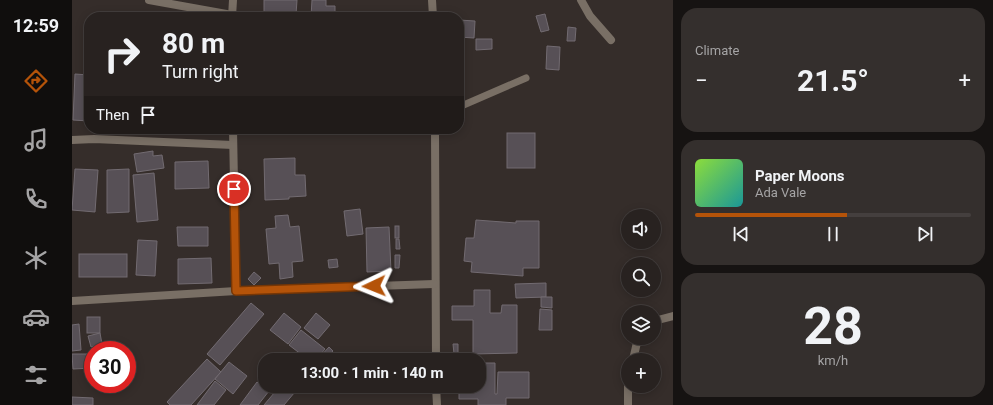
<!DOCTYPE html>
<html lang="en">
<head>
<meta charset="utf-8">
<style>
	body { margin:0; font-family:Roboto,sans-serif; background:#342f2d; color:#f1f3f6; height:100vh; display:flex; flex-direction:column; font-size:15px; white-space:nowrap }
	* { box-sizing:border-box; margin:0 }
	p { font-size:13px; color:#a5a4a5 }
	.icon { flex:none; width:22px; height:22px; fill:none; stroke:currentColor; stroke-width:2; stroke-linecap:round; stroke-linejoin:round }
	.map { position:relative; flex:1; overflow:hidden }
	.drawer { display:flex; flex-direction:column; gap:8px; padding:8px; background:#161312; width:320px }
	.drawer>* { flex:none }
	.top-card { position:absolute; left:12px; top:12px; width:380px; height:122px; border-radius:16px; box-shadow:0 2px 10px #0003,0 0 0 1px #443f3e; background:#282220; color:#f1f3f6; overflow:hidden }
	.buttons { position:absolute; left:549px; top:209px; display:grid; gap:8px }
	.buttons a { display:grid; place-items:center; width:40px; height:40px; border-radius:50%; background:#282220; box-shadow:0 2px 10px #0003,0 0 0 1px #443f3e; font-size:20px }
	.speed { position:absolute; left:12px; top:341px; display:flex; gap:8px; font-size:20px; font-weight:700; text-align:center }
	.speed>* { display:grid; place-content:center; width:52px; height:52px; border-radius:50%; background:#282220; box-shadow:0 2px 10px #0003,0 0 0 1px #443f3e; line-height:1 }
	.speed .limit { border:6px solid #d22; background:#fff; color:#111 }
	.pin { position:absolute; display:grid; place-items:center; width:34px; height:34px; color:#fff; margin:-17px; border:2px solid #fff; border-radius:50%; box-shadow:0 1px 4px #0007 }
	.me { position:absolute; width:44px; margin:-22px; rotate:268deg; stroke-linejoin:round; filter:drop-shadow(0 0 3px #0008) }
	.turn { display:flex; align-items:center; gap:14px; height:84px; padding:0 12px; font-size:18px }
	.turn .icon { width:52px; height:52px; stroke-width:2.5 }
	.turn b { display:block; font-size:28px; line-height:34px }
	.then { display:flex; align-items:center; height:38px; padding:0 12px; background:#0003; gap:8px; font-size:15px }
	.big { font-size:30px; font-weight:700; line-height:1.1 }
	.drawer .widget { flex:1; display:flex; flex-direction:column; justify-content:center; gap:6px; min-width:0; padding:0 14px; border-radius:16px; background:#342f2d }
	.drawer .dial { align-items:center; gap:0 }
	.dial b { font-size:52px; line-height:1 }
	.song { display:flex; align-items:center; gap:12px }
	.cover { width:48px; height:48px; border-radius:6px; background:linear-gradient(135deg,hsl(90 70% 55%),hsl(180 70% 35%)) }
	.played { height:4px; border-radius:2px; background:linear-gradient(90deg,#b45309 55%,#443f3e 55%) }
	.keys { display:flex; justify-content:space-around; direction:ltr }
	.heat { display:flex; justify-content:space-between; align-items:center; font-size:22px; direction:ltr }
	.trip { position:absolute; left:186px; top:353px; width:228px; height:40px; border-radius:16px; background:#282220; box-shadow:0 2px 10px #0003,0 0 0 1px #443f3e; font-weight:700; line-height:40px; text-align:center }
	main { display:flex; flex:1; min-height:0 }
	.tabs { display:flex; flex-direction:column; width:72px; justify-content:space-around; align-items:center; background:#100e0d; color:#a5a4a5 }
	.tabs .icon { width:28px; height:28px }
	.tabs .active { color:#b45309 }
	.tabs b { font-size:18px; color:#f1f3f6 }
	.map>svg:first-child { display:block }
	.building { fill:#575056; stroke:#726b71 }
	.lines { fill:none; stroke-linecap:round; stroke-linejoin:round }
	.lane { stroke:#796f65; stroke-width:7 }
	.street { stroke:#796f65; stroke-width:8 }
	.route-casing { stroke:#753606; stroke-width:10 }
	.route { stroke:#b45309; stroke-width:7 }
</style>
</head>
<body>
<main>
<nav class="tabs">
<b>12:59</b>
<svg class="icon active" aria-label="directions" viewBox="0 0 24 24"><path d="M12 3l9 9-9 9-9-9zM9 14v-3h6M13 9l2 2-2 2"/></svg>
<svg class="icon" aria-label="music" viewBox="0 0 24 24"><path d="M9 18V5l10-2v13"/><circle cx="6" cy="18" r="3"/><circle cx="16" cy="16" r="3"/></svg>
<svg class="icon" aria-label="phone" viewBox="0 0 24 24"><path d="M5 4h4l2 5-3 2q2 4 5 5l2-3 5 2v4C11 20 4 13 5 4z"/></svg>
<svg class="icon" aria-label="climate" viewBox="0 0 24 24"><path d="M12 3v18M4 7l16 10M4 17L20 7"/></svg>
<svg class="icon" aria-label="car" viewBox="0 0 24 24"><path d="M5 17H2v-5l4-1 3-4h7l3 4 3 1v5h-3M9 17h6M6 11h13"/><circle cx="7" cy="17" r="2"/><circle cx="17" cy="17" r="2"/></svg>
<svg class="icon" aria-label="filters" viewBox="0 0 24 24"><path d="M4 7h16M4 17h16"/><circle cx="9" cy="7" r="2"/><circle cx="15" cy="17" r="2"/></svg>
</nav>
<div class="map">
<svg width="601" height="405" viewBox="0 0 601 405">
	<rect width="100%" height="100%" fill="#352d2a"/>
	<g class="building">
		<polygon points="192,0 225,0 224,15 192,14"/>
		<polygon points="240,0 254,0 254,6 263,6 263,17 239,17"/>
		<polygon points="473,14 477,30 469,32 464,16"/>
		<polygon points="387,20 403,21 402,38 387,37"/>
		<polygon points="496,27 504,28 503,41 495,41"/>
		<polygon points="404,39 420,39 420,49 404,50"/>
		<polygon points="475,46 488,47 487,70 474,69"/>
		<polygon points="3,74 17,75 17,121 1,120"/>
		<rect x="435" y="133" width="28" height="35"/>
		<polygon points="81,151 81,156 90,155 92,168 65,172 62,154"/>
		<polygon points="223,158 223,175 233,175 234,196 217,197 217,199 193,200 192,159"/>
		<polygon points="136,161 137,188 103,189 103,162"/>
		<polygon points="3,169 26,170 23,212 0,210"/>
		<polygon points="57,169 57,212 35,213 35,170"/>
		<polygon points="82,173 86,220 65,222 61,175"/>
		<polygon points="288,209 291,234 275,236 272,211"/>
		<polygon points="216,215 218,227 227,226 231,261 220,262 221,277 208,279 207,263 197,264 194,229 204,228 203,216"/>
		<polygon points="404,220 444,223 444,221 467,221 467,268 451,268 451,276 399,272 400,262 392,261 394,238 402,238"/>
		<rect x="323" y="226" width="4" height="12"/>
		<polygon points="105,227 136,227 136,246 106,246"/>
		<polygon points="317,227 319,271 295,272 294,228"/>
		<polygon points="324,239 327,239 328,249 324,249"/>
		<polygon points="66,240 85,241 83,276 64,275"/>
		<rect x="7" y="254" width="48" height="23"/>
		<polygon points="323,255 328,255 327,268 323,268"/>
		<polygon points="139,258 140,283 106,284 106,259"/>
		<polygon points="265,259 266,267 257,268 256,260"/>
		<polygon points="182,272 189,278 182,285 176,279"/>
		<polygon points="474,283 474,297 444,298 443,284"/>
		<polygon points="402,290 418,290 418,313 429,313 430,305 445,305 445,353 401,354 401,320 380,320 380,306 402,306"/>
		<polygon points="469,297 480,297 480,308 469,307"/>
		<polygon points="179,303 192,314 148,365 135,354"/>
		<polygon points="468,309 480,310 480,330 467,330"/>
		<polygon points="212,313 229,327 216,344 198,330"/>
		<polygon points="244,313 258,325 246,339 232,328"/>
		<rect x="15" y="317" width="13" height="16"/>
		<polygon points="7,324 9,350 0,351 0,325"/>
		<polygon points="229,330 253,349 244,360 240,360 232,354 230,355 217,345"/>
		<polygon points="28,333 30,344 19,347 16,336"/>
		<polygon points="381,344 386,344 386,354 382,354"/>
		<polygon points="257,347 261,351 252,360 245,360"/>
		<polygon points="0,354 21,354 21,368 1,369"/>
		<polygon points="233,356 238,360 230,360"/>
		<polygon points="135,359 149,372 119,405 98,405 95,402"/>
		<polygon points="157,362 175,376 161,394 143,379"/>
		<polygon points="407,363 423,363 423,394 425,394 426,372 457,372 457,398 434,398 434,405 406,405 406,399 387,399 387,386 407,386"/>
		<polygon points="143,381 154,390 142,405 125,405"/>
		<polygon points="185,382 197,391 186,405 168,405"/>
		<polygon points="208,386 228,386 212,405 192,405"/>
		<polygon points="0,397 21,398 21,405 0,405"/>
	</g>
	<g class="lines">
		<polyline class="lane" points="387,107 454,78"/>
		<g class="street">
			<polyline points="77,0 160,15"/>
			<polyline points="360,0 361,17"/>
			<polyline points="509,0 518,16 539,40"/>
			<polyline points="160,17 161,0"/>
			<polyline points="161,129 164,291"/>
			<polyline points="363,129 364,360"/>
			<polyline points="0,140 22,139 161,145"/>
			<polyline points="0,301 164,291 362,284"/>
			<polyline points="582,321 601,316"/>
			<polyline points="561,360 566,338"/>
			<polyline points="364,386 365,405"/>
			<polyline points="556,405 556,386"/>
		</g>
	</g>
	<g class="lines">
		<defs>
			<polyline id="route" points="162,189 164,291 302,286"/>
		</defs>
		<use href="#route" class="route-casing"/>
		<use href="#route" class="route"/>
	</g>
</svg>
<div class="buttons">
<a><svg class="icon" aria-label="sound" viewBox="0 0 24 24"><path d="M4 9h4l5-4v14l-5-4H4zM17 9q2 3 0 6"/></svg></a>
<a><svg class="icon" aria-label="search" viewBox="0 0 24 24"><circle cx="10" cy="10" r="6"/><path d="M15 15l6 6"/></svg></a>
<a><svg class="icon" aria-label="layers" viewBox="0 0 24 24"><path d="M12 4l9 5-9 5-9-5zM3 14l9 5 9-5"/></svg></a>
<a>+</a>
</div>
<div class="speed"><div class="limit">30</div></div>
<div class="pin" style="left:162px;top:189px;background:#d93025"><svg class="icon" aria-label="arrive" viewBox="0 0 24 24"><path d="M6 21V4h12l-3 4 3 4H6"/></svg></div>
<svg class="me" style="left:302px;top:286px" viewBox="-20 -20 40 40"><path d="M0-17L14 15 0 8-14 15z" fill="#b45309" stroke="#fff" stroke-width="4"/></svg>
<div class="trip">13:00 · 1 min · 140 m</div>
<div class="top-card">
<div class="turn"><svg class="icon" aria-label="right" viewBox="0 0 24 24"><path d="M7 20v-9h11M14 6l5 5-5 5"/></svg><div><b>80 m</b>Turn right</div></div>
<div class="then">Then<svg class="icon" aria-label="arrive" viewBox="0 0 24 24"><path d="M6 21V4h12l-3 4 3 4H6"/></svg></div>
</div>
</div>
<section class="drawer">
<div class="widget"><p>Climate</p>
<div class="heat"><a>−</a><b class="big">21.5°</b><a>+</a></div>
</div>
<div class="widget">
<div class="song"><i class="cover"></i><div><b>Paper Moons</b><p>Ada Vale</p></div></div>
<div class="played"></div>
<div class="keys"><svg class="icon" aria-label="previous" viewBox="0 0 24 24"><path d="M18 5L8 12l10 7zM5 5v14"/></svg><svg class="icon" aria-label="pause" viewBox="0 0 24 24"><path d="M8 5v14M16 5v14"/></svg><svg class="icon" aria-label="next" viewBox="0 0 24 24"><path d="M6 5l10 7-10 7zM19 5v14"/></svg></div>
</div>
<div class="widget dial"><b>28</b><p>km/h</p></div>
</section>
</main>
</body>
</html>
